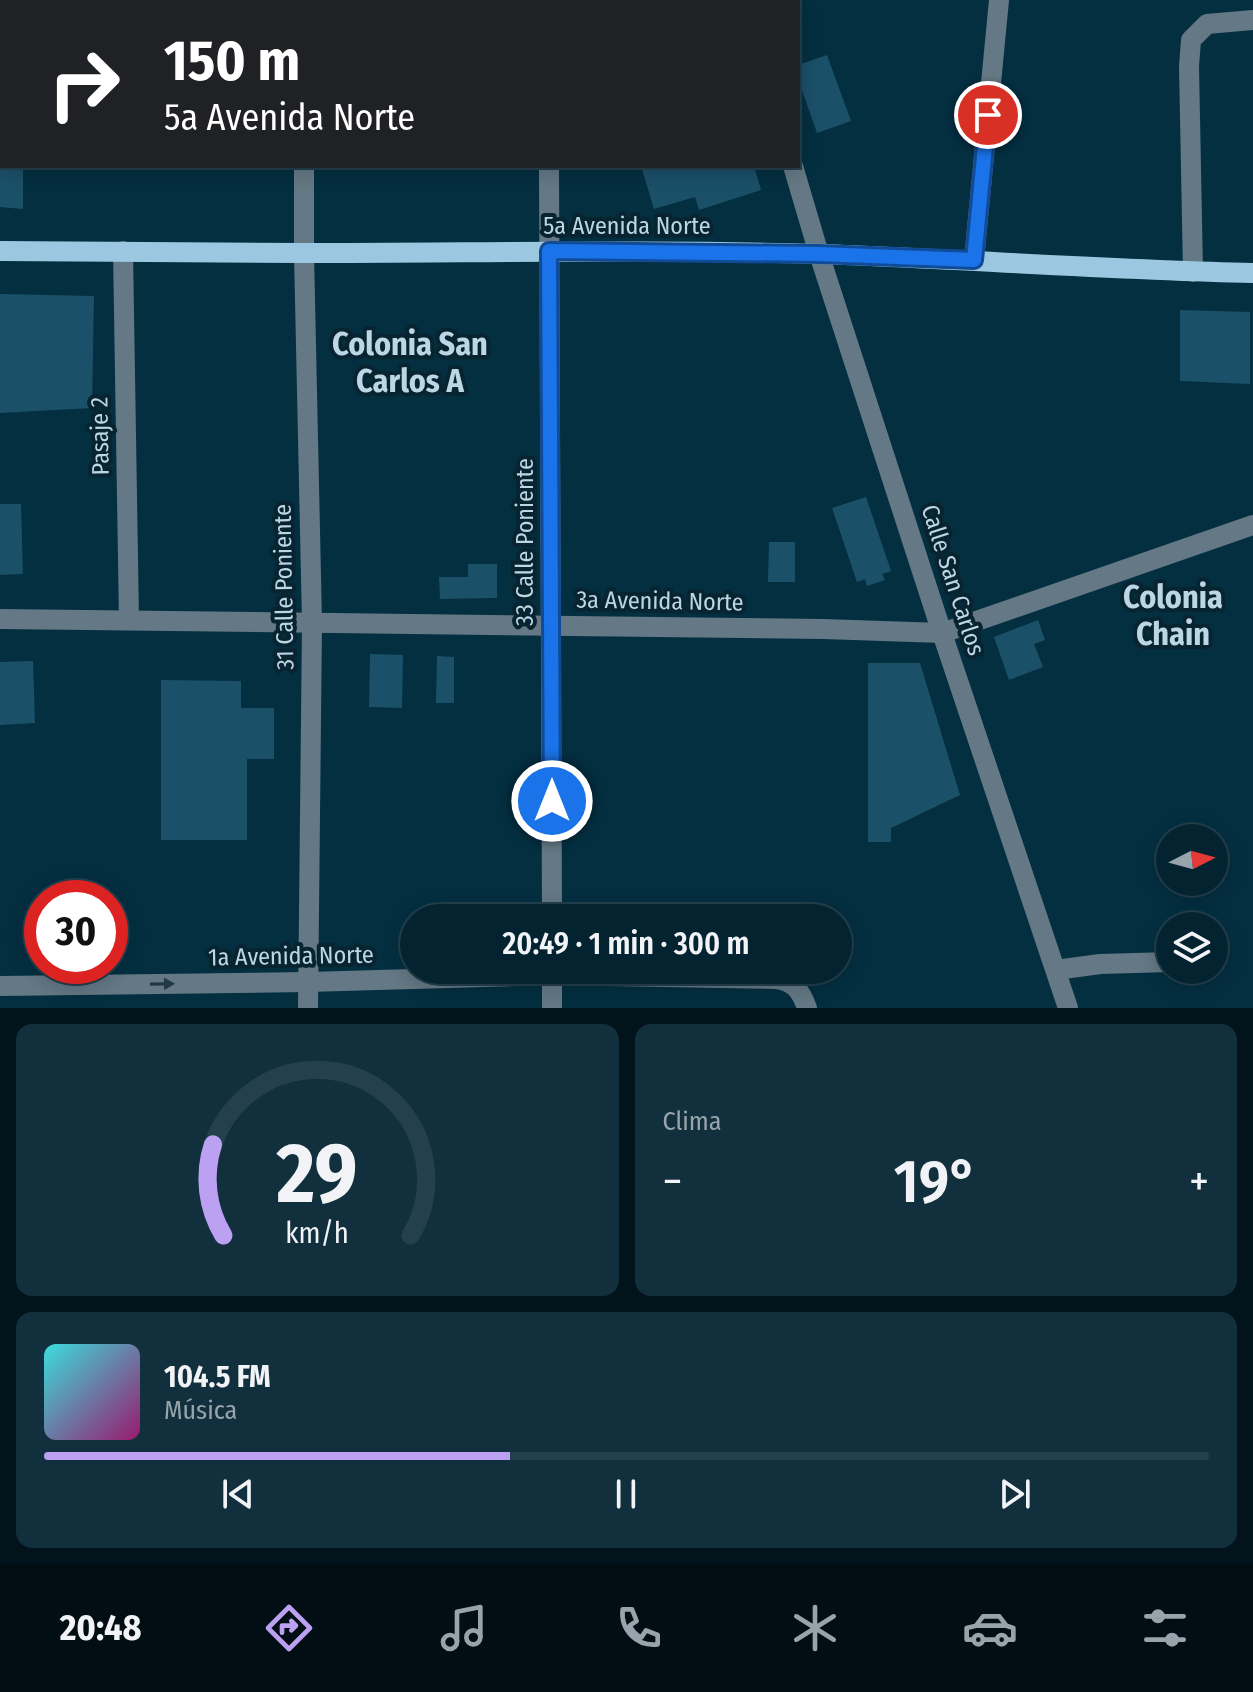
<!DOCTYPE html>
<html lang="es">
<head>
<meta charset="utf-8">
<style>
	body { margin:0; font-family:"Fira Sans Condensed",sans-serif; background:#112f3d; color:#f1f3f6; height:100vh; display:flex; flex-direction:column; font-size:30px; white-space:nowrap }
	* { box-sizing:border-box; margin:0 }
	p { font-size:26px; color:#97a4ab }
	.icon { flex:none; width:44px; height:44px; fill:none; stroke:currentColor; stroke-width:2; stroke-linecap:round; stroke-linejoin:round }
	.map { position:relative; height:1008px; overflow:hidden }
	.sheet { display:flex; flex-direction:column; gap:16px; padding:16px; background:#02131b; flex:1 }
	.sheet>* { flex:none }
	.banner { position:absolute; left:0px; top:0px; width:800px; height:168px; box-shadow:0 4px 20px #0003,0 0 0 2px #24404d; background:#202124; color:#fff; overflow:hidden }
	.needle { width:52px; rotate:84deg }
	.controls { position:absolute; left:1156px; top:824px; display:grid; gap:16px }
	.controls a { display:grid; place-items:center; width:72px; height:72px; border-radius:50%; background:#032331; box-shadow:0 4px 20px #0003,0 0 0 2px #24404d; font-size:40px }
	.speed { position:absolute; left:24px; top:880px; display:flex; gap:16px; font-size:40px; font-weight:700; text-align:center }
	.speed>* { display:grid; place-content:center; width:104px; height:104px; border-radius:50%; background:#032331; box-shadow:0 4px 20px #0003,0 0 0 2px #24404d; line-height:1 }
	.speed .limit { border:12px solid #d22; background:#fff; color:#111 }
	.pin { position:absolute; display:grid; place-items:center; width:68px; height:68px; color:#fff; margin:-34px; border:4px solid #fff; border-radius:50%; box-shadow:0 2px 8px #0007 }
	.me { position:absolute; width:88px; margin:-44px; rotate:0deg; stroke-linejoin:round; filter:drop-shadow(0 0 6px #0008) }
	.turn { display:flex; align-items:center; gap:28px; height:168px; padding:0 32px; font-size:36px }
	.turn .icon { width:104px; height:104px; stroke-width:2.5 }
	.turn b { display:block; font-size:56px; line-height:68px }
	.big { font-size:60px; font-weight:600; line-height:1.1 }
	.sheet .widget { flex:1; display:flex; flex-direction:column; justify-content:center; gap:12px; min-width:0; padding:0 28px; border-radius:16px; background:#112f3d }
	.sheet .dial { align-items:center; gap:0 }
	.dial svg { height:208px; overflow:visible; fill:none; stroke:#24404d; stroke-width:7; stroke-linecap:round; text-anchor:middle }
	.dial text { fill:#f1f3f6; stroke:none }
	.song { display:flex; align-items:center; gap:24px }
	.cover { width:96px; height:96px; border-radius:12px; background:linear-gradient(135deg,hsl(180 70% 55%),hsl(320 70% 35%)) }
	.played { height:8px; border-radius:4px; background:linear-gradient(90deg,#bca0f2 40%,#24404d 40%) }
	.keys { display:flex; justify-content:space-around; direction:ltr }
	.heat { display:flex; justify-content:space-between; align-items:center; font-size:44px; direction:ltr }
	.sheet .tiles { flex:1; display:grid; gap:16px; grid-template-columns:1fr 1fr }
	.widget:last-child { grid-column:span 2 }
	.trip { position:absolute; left:400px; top:904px; width:452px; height:80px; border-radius:40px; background:#032331; box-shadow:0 4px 20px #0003,0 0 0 2px #24404d; font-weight:600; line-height:80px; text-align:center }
	.menu { display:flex; height:128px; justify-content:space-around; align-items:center; background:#010e14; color:#97a4ab }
	.menu .icon { width:56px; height:56px }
	.menu .current { color:#bca0f2 }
	.menu b { font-size:36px; color:#f1f3f6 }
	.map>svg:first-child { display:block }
	.building { fill:#1b5069 }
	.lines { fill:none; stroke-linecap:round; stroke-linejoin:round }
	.minor { stroke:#647985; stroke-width:20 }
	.major { stroke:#9bc8e0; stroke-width:20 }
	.oneway { fill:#1f3946 }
	.route-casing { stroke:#114b97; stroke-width:20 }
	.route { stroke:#1a73e8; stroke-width:14 }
	.labels { text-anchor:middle; stroke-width:8; stroke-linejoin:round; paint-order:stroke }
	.street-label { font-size:24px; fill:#bcd6e5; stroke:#082431 }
	.district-label { font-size:32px; font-weight:bold; fill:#bcd6e5; stroke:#082431 }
</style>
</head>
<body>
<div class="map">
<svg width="1253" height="1008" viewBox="0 0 1253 1008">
	<rect width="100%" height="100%" fill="#042f41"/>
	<g class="building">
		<polygon points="827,55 851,121 817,133 798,79 798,65"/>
		<polygon points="0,166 23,166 23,209 0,207"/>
		<polygon points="641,166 754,166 761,190 699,210 695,197 654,209"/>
		<polygon points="0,294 94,296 92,408 0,413"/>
		<polygon points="1180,310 1250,312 1250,384 1180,381"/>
		<polygon points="866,497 891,571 882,574 885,580 867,586 865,579 857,582 832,508"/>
		<polygon points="0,504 21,504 23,574 0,575"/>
		<polygon points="769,542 795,542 795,582 768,582"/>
		<polygon points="468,564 497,564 497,598 440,599 439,577 468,577"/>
		<polygon points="1038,620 1045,640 1034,644 1043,667 1009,680 994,637"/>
		<polygon points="370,654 403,655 402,708 369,707"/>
		<polygon points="437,656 454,657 454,703 436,703"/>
		<polygon points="33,661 35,723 0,725 0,662"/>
		<polygon points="868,663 920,663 960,795 891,828 891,842 868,842"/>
		<polygon points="161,680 241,681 241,708 274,708 274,759 247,759 247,840 161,840"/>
	</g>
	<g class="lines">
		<g class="minor">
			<polyline points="303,0 303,2"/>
			<polyline points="743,0 744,2"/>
			<polyline points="0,30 2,30"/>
			<polyline points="304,166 304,253 312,623 308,1008"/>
			<polyline points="549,166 552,918"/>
			<polyline points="793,166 819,254 942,633 1068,1008"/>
			<polyline points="123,251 129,620"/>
			<polyline points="974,260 999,0"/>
			<polyline points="1193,272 1189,66 1191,40 1207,24 1253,20"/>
			<polyline points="0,619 823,629 942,633 1253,525"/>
			<polyline points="552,970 552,1008"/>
			<polyline points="1056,970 1100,964 1170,962"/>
			<path d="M0,986L308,982L552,975L776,979C794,981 801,991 807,1008"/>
		</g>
		<path class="major" d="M0,251C101,251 202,253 302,253C474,253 647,249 819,254C964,259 1108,270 1253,273"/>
	</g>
	<defs><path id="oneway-solid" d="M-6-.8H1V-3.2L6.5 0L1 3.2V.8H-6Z" transform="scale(2)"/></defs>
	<use class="oneway" href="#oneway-solid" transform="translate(162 984) rotate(-1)"/>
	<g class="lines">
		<defs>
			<polyline id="route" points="552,801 549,251 819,254 974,260 988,115"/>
		</defs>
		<use href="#route" class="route-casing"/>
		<use href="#route" class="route"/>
	</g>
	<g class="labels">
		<g class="street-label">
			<text x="627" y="234">5a Avenida Norte</text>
			<text transform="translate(100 436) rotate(-91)" y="8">Pasaje 2</text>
			<text transform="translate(525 542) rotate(-90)" y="8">33 Calle Poniente</text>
			<text transform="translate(953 580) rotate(72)" y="8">Calle San Carlos</text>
			<text transform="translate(284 587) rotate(-91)" y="8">31 Calle Poniente</text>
			<text transform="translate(660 601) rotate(1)" y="8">3a Avenida Norte</text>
			<text transform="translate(291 956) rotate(-1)" y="8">1a Avenida Norte</text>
		</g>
		<g class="district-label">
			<text x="410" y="355">Colonia San<tspan x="410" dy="37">Carlos A</tspan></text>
			<text x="1173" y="608">Colonia<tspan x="1173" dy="37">Chain</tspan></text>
		</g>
	</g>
</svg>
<div class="controls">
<a><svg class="needle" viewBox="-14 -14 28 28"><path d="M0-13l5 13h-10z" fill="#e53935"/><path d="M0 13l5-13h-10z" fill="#97a4ab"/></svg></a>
<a><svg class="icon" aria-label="layers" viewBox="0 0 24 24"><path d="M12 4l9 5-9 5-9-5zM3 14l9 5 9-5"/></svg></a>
</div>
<div class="speed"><div class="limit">30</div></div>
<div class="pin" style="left:988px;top:115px;background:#d93025"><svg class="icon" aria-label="arrive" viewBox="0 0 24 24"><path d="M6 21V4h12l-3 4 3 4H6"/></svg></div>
<svg class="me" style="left:552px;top:801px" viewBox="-20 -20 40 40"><circle r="17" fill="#1a73e8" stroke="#fff" stroke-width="3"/><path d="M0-11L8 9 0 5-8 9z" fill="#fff"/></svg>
<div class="trip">20:49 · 1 min · 300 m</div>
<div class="banner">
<div class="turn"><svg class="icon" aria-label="right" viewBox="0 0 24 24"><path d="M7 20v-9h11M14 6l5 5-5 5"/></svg><div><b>150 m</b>5a Avenida Norte</div></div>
</div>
</div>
<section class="sheet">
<div class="tiles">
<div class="widget dial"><svg viewBox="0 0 100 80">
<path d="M14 69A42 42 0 1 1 86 69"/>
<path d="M14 69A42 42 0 0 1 10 34" stroke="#bca0f2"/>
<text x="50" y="56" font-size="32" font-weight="700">29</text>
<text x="50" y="72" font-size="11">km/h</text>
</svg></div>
<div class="widget"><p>Clima</p>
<div class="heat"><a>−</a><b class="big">19°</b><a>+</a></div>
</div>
<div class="widget">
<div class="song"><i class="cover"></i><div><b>104.5 FM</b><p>Música</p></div></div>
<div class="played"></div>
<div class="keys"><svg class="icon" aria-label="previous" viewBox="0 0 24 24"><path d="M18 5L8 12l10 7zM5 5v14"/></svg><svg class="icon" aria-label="pause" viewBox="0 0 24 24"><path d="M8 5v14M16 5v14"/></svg><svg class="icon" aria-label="next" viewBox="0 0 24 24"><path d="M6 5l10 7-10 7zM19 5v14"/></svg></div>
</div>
</div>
</section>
<nav class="menu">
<b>20:48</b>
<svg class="icon current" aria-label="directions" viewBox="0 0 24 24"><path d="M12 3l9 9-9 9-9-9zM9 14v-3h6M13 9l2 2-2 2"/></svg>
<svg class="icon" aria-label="music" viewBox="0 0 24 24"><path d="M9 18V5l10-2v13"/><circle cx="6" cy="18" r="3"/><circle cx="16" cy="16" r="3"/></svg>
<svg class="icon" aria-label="phone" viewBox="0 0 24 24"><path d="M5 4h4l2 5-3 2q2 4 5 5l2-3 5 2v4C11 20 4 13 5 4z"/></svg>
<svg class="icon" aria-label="climate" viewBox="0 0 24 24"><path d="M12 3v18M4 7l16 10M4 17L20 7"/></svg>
<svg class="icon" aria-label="car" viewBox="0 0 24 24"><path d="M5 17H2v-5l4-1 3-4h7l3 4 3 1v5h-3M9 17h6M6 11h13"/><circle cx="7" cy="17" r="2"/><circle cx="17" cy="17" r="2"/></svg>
<svg class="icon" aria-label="filters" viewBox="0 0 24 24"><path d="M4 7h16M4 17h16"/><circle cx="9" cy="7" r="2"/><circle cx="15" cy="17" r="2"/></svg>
</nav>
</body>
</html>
